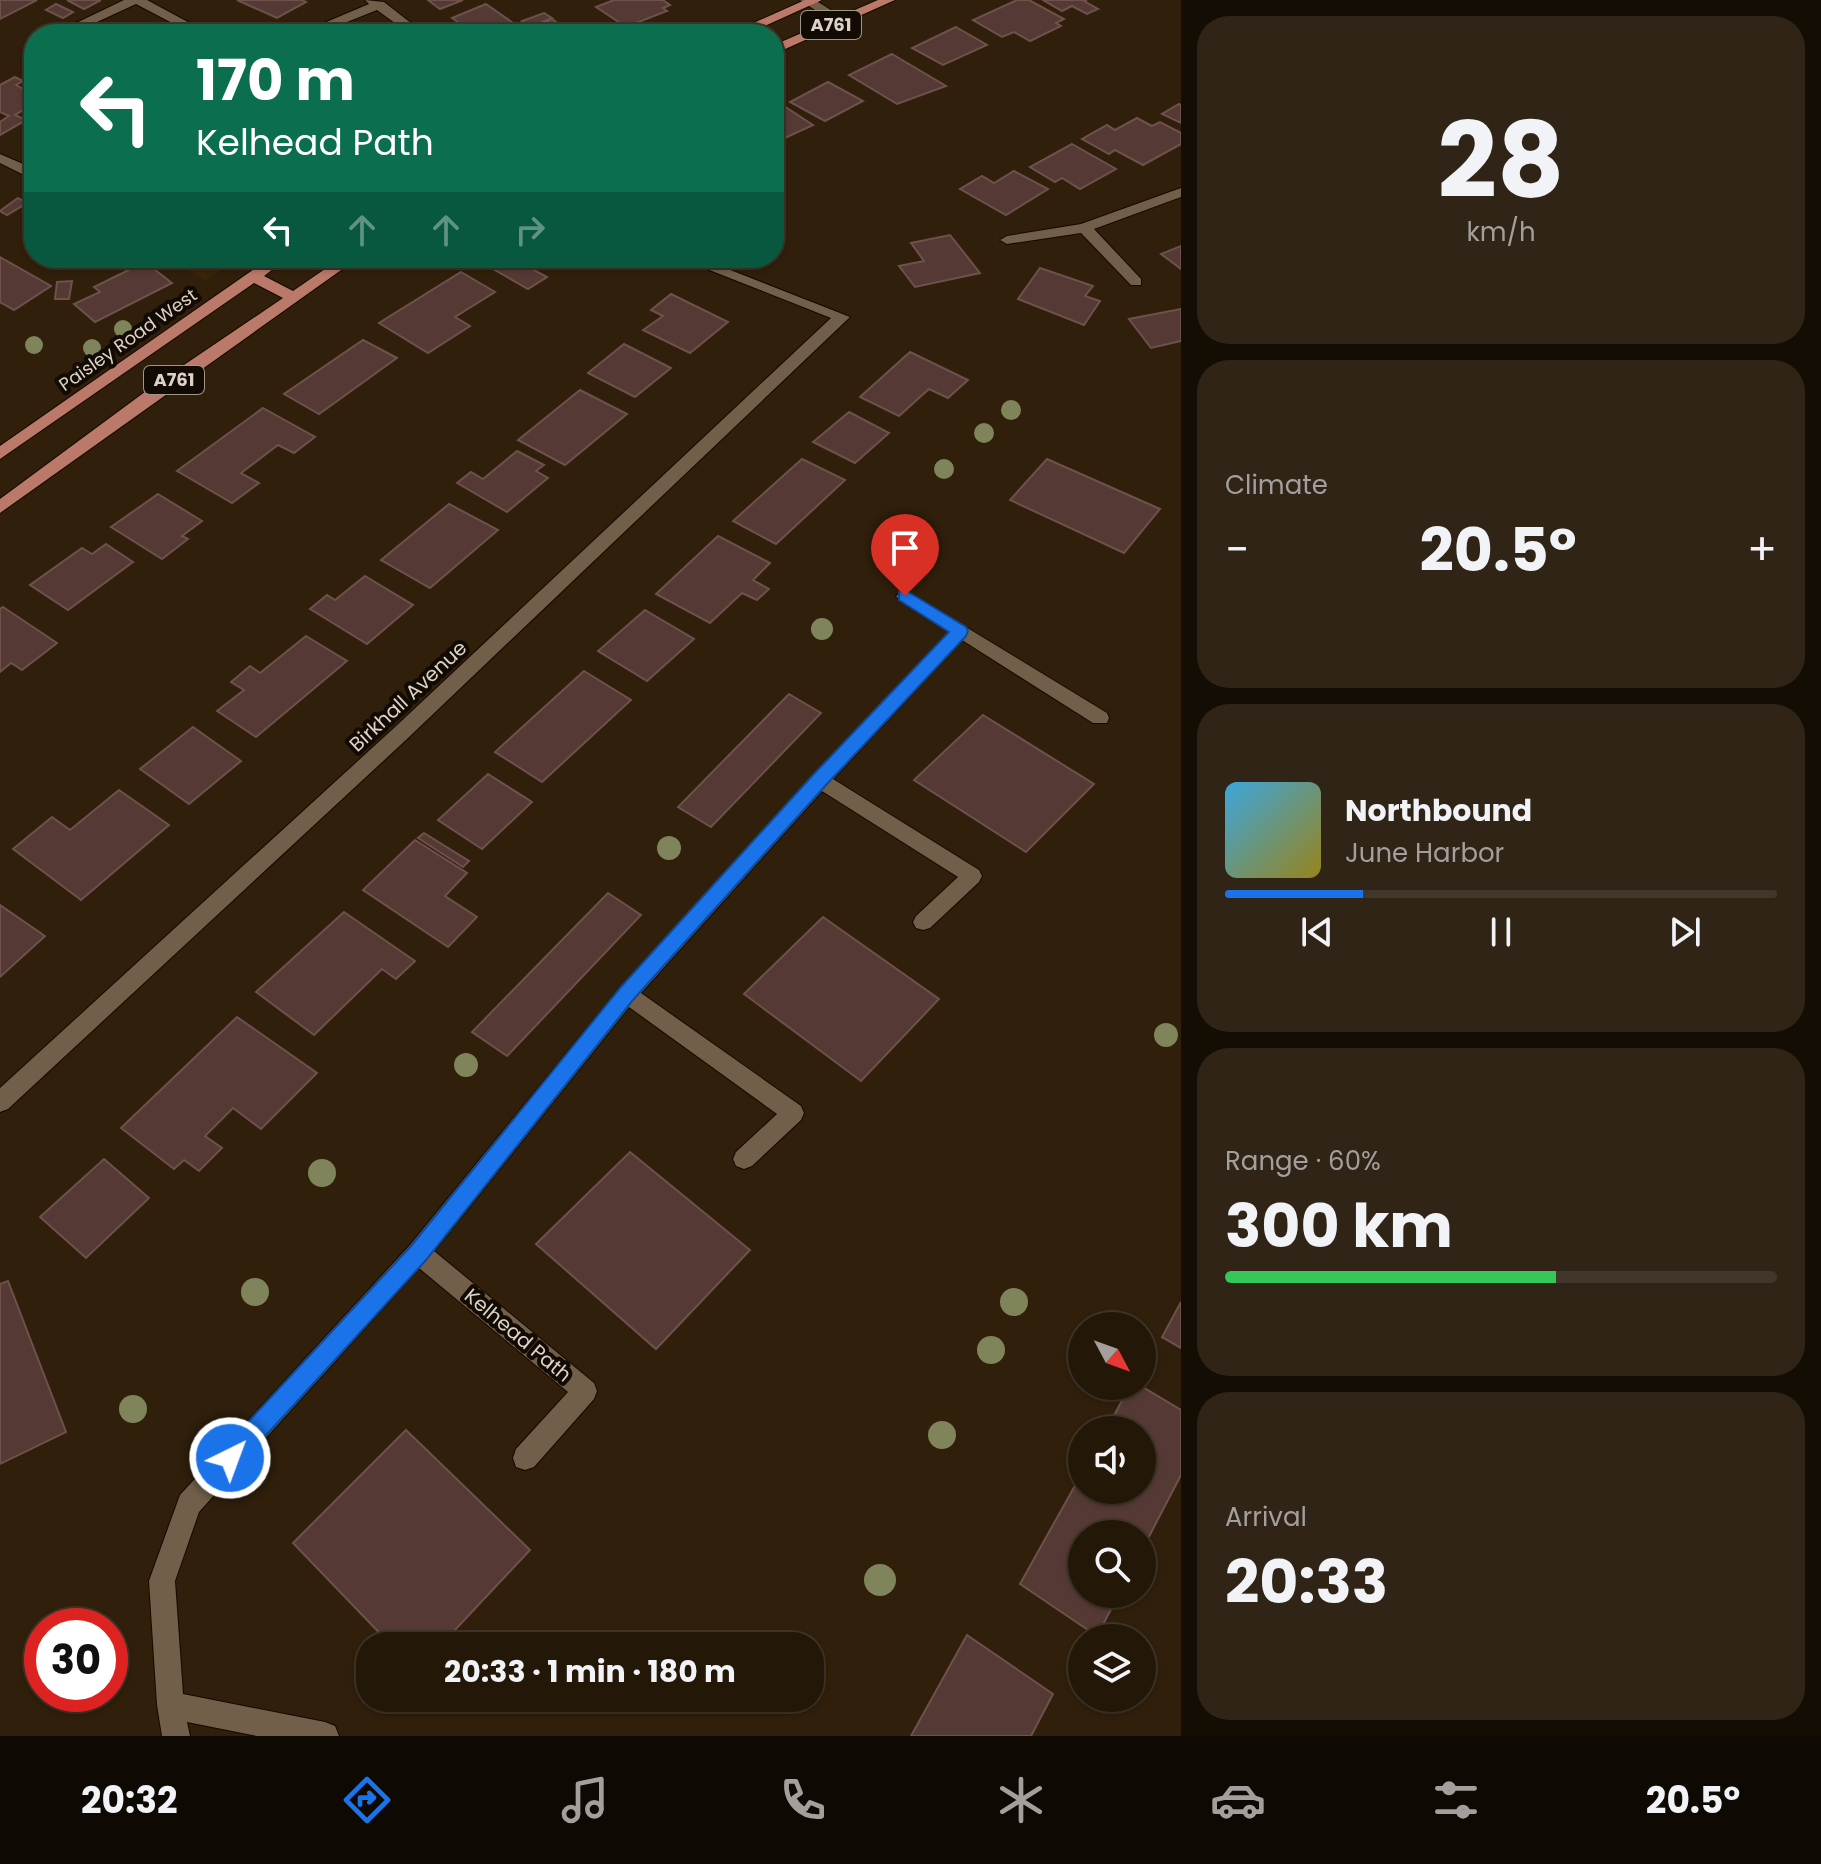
<!DOCTYPE html>
<html lang="en">
<head>
<meta charset="utf-8">
<style>
	body { margin:0; font-family:Poppins,sans-serif; background:#2f2416; color:#f1f3f6; height:100vh; display:flex; flex-direction:column; font-size:30px; white-space:nowrap }
	* { box-sizing:border-box; margin:0 }
	p { font-size:26px; color:#a39f9c }
	.icon { flex:none; width:44px; height:44px; fill:none; stroke:currentColor; stroke-width:2; stroke-linecap:round; stroke-linejoin:round }
	.map { position:relative; flex:1; overflow:hidden }
	.side { display:flex; flex-direction:column; gap:16px; padding:16px; background:#130d04; width:640px }
	.side>* { flex:none }
	.guide { position:absolute; left:24px; top:24px; width:760px; height:244px; border-radius:32px; box-shadow:0 2px 6px #0004,0 0 0 2px #403629; background:#0b6e4f; color:#fff; overflow:hidden }
	.needle { width:52px; rotate:131deg }
	.buttons { position:absolute; left:1068px; top:1312px; display:grid; gap:16px }
	.buttons a { display:grid; place-items:center; width:88px; height:88px; border-radius:50%; background:#231708; box-shadow:0 2px 6px #0004,0 0 0 2px #403629; font-size:40px }
	.speed { position:absolute; left:24px; top:1608px; display:flex; gap:16px; font-size:40px; font-weight:700; text-align:center }
	.speed>* { display:grid; place-content:center; width:104px; height:104px; border-radius:50%; background:#231708; box-shadow:0 2px 6px #0004,0 0 0 2px #403629; line-height:1 }
	.speed .limit { border:12px solid #d22; background:#fff; color:#111 }
	.pin { position:absolute; display:grid; place-items:center; width:68px; height:68px; color:#fff; margin:-82px -34px; border-radius:50% 50% 50% 0; rotate:-45deg; box-shadow:0 0 8px #0007 }
	.pin .icon { rotate:45deg }
	.me { position:absolute; width:88px; margin:-44px; rotate:42deg; stroke-linejoin:round; filter:drop-shadow(0 0 6px #0008) }
	.turn { display:flex; align-items:center; gap:28px; height:168px; padding:0 40px; font-size:36px }
	.turn .icon { width:104px; height:104px; stroke-width:2.5 }
	.turn b { display:block; font-size:56px; line-height:68px }
	.lanes { display:flex; align-items:center; height:76px; padding:0 40px; background:#0003; justify-content:center; gap:40px; direction:ltr }
	.lanes .off { opacity:.35 }
	.big { font-size:60px; font-weight:700; line-height:1.1 }
	.side .widget { flex:1; display:flex; flex-direction:column; justify-content:center; gap:12px; min-width:0; padding:0 28px; border-radius:32px; background:#2f2416 }
	.side .dial { align-items:center; gap:0 }
	.dial b { font-size:104px; line-height:1 }
	.song { display:flex; align-items:center; gap:24px }
	.cover { width:96px; height:96px; border-radius:12px; background:linear-gradient(135deg,hsl(200 70% 55%),hsl(50 70% 35%)) }
	.played { height:8px; border-radius:4px; background:linear-gradient(90deg,#1a73e8 25%,#403629 25%) }
	.keys { display:flex; justify-content:space-around; direction:ltr }
	.heat { display:flex; justify-content:space-between; align-items:center; font-size:44px; direction:ltr }
	.charge { height:12px; border-radius:6px; background:linear-gradient(90deg,#34c759 60%,#403629 0) }
	.trip { position:absolute; left:356px; top:1632px; width:468px; height:80px; border-radius:32px; background:#231708; box-shadow:0 2px 6px #0004,0 0 0 2px #403629; font-weight:700; line-height:80px; text-align:center }
	.menu { display:flex; height:128px; justify-content:space-around; align-items:center; background:#0e0903; color:#a39f9c }
	.menu .icon { width:56px; height:56px }
	.menu .selected { color:#1a73e8 }
	.menu b { font-size:36px; color:#f1f3f6 }
	main { display:flex; flex:1; min-height:0 }
	.map>svg:first-child { display:block }
	.built { fill:#392509 }
	.building { fill:#553934; stroke:#6e514b; stroke-width:2 }
	.lines { fill:none; stroke-linecap:round; stroke-linejoin:round }
	.street-casing { stroke:#170800; stroke-width:2 }
	.primary-casing { stroke:#170800; stroke-width:2 }
	.street { fill:#715f49; fill-rule:evenodd }
	.primary { fill:#ba7969; fill-rule:evenodd }
	.tree { fill:#7f845a }
	.route { fill:#1a73e8; stroke:#114b97; stroke-width:2 }
	.labels { text-anchor:middle; stroke-width:8; stroke-linejoin:round; paint-order:stroke }
	.shield { fill:#120b04; stroke:#9f968c; stroke-width:2 }
	.shield-label { font-size:18px; font-weight:bold; fill:#dcd2c6 }
	.far-street-label { font-size:18px; fill:#dcd2c6; stroke:#120b04 }
	.street-label { font-size:20px; fill:#dcd2c6; stroke:#120b04 }
</style>
</head>
<body>
<main>
<div class="map">
<svg width="1181" height="1736" viewBox="0 0 1181 1736">
	<rect width="100%" height="100%" fill="#2f1f0b"/>
	<polygon class="built" points="171,258 237,258 205,281"/>
	<g class="building">
		<polygon points="0,0 37,0 0,19"/>
		<polygon points="67,0 101,0 84,9"/>
		<polygon points="237,0 302,0 306,2 277,18"/>
		<polygon points="428,0 463,0 440,9"/>
		<polygon points="614,0 663,0 670,5 663,8 667,11 626,27 596,7"/>
		<polygon points="1017,0 1029,0 1064,19 1056,23 1061,26 1030,41 1014,32 1002,37 973,20"/>
		<polygon points="1043,0 1087,0 1084,1 1098,9 1087,14 1072,6 1062,11"/>
		<polygon points="56,4 73,12 63,18 46,10"/>
		<polygon points="486,4 516,25 495,34 475,34 452,18"/>
		<polygon points="544,13 552,18 530,27 522,21"/>
		<polygon points="552,19 559,24 542,32 534,27"/>
		<polygon points="51,25 67,33 32,35"/>
		<polygon points="956,27 987,45 943,65 912,48"/>
		<polygon points="892,54 946,86 897,104 849,75"/>
		<polygon points="15,77 23,81 16,85 34,95 34,112 27,108 15,115 26,120 0,135 0,122 9,116 0,112 0,85"/>
		<polygon points="828,82 863,101 825,121 790,102"/>
		<polygon points="781,104 813,125 774,143 774,108"/>
		<polygon points="1179,104 1181,105 1181,123 1162,114"/>
		<polygon points="1137,118 1152,126 1160,122 1181,133 1181,144 1143,165 1115,150 1109,154 1082,139 1107,125 1115,130"/>
		<polygon points="1072,144 1116,169 1080,189 1062,178 1055,182 1030,167"/>
		<polygon points="1014,171 1048,189 1006,215 960,189 982,176 994,183"/>
		<polygon points="18,198 27,203 7,215 0,211"/>
		<polygon points="950,235 980,273 915,287 899,266 924,261 911,243"/>
		<polygon points="1181,246 1181,269 1161,254"/>
		<polygon points="0,257 51,286 14,310 0,302"/>
		<polygon points="484,258 548,258 532,269 547,277 528,289 479,261"/>
		<polygon points="145,262 172,283 95,322 74,304 100,292 94,287"/>
		<polygon points="1040,268 1093,286 1085,296 1100,301 1084,325 1018,299"/>
		<polygon points="461,272 495,292 455,317 470,326 428,353 379,323"/>
		<polygon points="72,281 69,299 55,299 57,282"/>
		<polygon points="671,294 728,322 690,353 643,330 663,316 651,310"/>
		<polygon points="1181,309 1181,341 1151,348 1129,319"/>
		<polygon points="363,340 397,358 319,414 284,394"/>
		<polygon points="624,344 671,368 635,397 588,373"/>
		<polygon points="910,352 968,380 948,398 929,389 899,416 860,397"/>
		<polygon points="580,390 627,414 565,465 518,440"/>
		<polygon points="263,408 315,437 294,453 278,445 241,473 259,483 232,503 177,471"/>
		<polygon points="849,412 889,433 855,463 813,442"/>
		<polygon points="517,451 544,465 536,471 548,478 507,512 457,483 471,472 483,479"/>
		<polygon points="802,459 845,480 776,544 733,521"/>
		<polygon points="1047,459 1160,509 1124,553 1010,500"/>
		<polygon points="158,494 202,521 182,536 188,539 162,559 111,527"/>
		<polygon points="449,504 498,530 430,588 381,560"/>
		<polygon points="718,536 770,563 753,580 769,589 757,600 742,593 710,623 656,594"/>
		<polygon points="106,544 133,562 68,610 30,585 82,548 92,554"/>
		<polygon points="365,576 413,605 367,644 310,609 327,595 335,600"/>
		<polygon points="3,607 57,643 22,670 11,663 0,672 0,609"/>
		<polygon points="645,610 694,639 647,681 598,651"/>
		<polygon points="306,636 347,661 256,737 217,711 244,690 231,682 250,666 260,673"/>
		<polygon points="584,671 631,700 542,782 495,752"/>
		<polygon points="789,694 821,713 711,827 678,807"/>
		<polygon points="983,715 1094,784 1026,852 914,780"/>
		<polygon points="193,727 241,761 189,804 140,769"/>
		<polygon points="488,774 532,802 482,849 438,820"/>
		<polygon points="119,790 169,825 81,900 13,849 52,817 70,830"/>
		<polygon points="424,833 469,861 463,867 418,838"/>
		<polygon points="415,840 467,873 445,896 477,917 448,947 363,890"/>
		<polygon points="608,893 641,915 507,1056 472,1032"/>
		<polygon points="0,905 45,936 0,977"/>
		<polygon points="344,912 415,961 396,979 382,969 314,1035 256,992"/>
		<polygon points="823,917 939,999 861,1081 744,994"/>
		<polygon points="237,1017 317,1073 261,1129 233,1108 205,1136 222,1148 199,1171 184,1160 174,1169 121,1128"/>
		<polygon points="630,1152 750,1250 656,1349 536,1244"/>
		<polygon points="104,1159 149,1198 86,1258 40,1217"/>
		<polygon points="8,1281 66,1432 0,1464 0,1284"/>
		<polygon points="1181,1302 1181,1348 1162,1337"/>
		<polygon points="1130,1386 1141,1386 1181,1410 1181,1475 1142,1550 1142,1534 1082,1534 1082,1594 1119,1594 1097,1636 1020,1584 1082,1473 1082,1490 1142,1490 1142,1430 1106,1430"/>
		<polygon points="406,1430 530,1550 440,1646 392,1646 293,1543"/>
		<polygon points="967,1635 1053,1694 1031,1736 911,1736"/>
	</g>
	<g class="lines">
		<defs>
			<g id="street">
				<polygon points="124,0 147,0 210,34 193,34 136,4 84,28 72,25"/>
				<polygon points="365,0 384,2 425,34 410,34 377,10 317,34 298,34 369,4"/>
				<polygon points="800,0 815,0 848,21 836,24"/>
				<polygon points="0,154 30,167 34,166 34,175 24,175 0,163"/>
				<polygon points="1181,188 1181,197 1094,229 1141,279 1141,285 1131,285 1081,233 1007,244 1000,240 1007,236 1081,224"/>
				<polygon points="679,258 700,258 850,317 408,738 8,1109 0,1112 0,1088 394,728 831,318"/>
				<polygon points="905,590 1107,713 1109,718 1107,723 1093,723 962,640 833,779 979,870 982,876 979,882 930,928 923,930 916,928 913,922 916,916 958,877 822,791 641,993 801,1106 804,1113 801,1120 752,1166 744,1169 736,1166 733,1159 736,1152 777,1114 629,1007 434,1251 594,1383 597,1391 594,1399 534,1467 525,1470 516,1467 513,1458 516,1449 568,1392 419,1268 199,1512 175,1581 183,1694 325,1722 335,1726 339,1736 257,1736 187,1722 190,1736 162,1736 157,1705 149,1581 180,1495 410,1245 620,988 949,632 899,600 896,596"/>
			</g>
			<g id="primary">
				<polygon points="805,0 822,0 747,34 729,34"/>
				<polygon points="878,0 895,0 774,54 774,45"/>
				<polygon points="270,258 287,258 264,276 293,291 341,258 358,258 0,513 0,499 153,386 283,298 254,283 0,459 0,446"/>
			</g>
		</defs>
		<use href="#street" class="street-casing"/>
		<use href="#primary" class="primary-casing"/>
		<use href="#street" class="street"/>
		<use href="#primary" class="primary"/>
	</g>
	<g class="tree">
		<circle cx="123" cy="329" r="9"/>
		<circle cx="34" cy="345" r="9"/>
		<circle cx="92" cy="348" r="9"/>
		<circle cx="1011" cy="410" r="10"/>
		<circle cx="984" cy="433" r="10"/>
		<circle cx="944" cy="469" r="10"/>
		<circle cx="822" cy="629" r="11"/>
		<circle cx="669" cy="848" r="12"/>
		<circle cx="1166" cy="1035" r="12"/>
		<circle cx="466" cy="1065" r="12"/>
		<circle cx="322" cy="1173" r="14"/>
		<circle cx="255" cy="1292" r="14"/>
		<circle cx="1014" cy="1302" r="14"/>
		<circle cx="991" cy="1350" r="14"/>
		<circle cx="133" cy="1409" r="14"/>
		<circle cx="942" cy="1435" r="14"/>
		<circle cx="880" cy="1580" r="16"/>
	</g>
	<polygon class="route" points="905,590 966,627 968,631 966,636 826,785 633,1000 426,1260 238,1466 230,1470 222,1466 219,1458 222,1450 411,1246 620,988 813,775 949,632 899,600 899,592"/>
	<g class="labels">
		<g class="shield">
			<rect x="801" y="11" width="60" height="28" rx="6"/>
			<rect x="144" y="366" width="60" height="28" rx="6"/>
		</g>
		<g class="shield-label">
			<text x="831" y="31">A761</text>
			<text x="174" y="386">A761</text>
		</g>
		<g class="far-street-label">
			<text transform="translate(128 340) rotate(-35)" y="6">Paisley Road West</text>
		</g>
		<g class="street-label">
			<text transform="translate(408 696) rotate(-43)" y="7">Birkhall Avenue</text>
			<text transform="translate(518 1335) rotate(40)" y="7">Kelhead Path</text>
		</g>
	</g>
</svg>
<div class="buttons">
<a><svg class="needle" viewBox="-14 -14 28 28"><path d="M0-13l5 13h-10z" fill="#e53935"/><path d="M0 13l5-13h-10z" fill="#a39f9c"/></svg></a>
<a><svg class="icon" aria-label="sound" viewBox="0 0 24 24"><path d="M4 9h4l5-4v14l-5-4H4zM17 9q2 3 0 6"/></svg></a>
<a><svg class="icon" aria-label="search" viewBox="0 0 24 24"><circle cx="10" cy="10" r="6"/><path d="M15 15l6 6"/></svg></a>
<a><svg class="icon" aria-label="layers" viewBox="0 0 24 24"><path d="M12 4l9 5-9 5-9-5zM3 14l9 5 9-5"/></svg></a>
</div>
<div class="speed"><div class="limit">30</div></div>
<div class="pin" style="left:905px;top:596px;background:#d93025"><svg class="icon" aria-label="arrive" viewBox="0 0 24 24"><path d="M6 21V4h12l-3 4 3 4H6"/></svg></div>
<svg class="me" style="left:230px;top:1458px" viewBox="-20 -20 40 40"><circle r="17" fill="#1a73e8" stroke="#fff" stroke-width="3"/><path d="M0-11L8 9 0 5-8 9z" fill="#fff"/></svg>
<div class="trip">20:33 · 1 min · 180 m</div>
<div class="guide">
<div class="turn"><svg class="icon" aria-label="left" viewBox="0 0 24 24"><path d="M17 20v-9H6M10 6l-5 5 5 5"/></svg><div><b>170 m</b>Kelhead Path</div></div>
<div class="lanes"><svg class="icon" aria-label="left" viewBox="0 0 24 24"><path d="M17 20v-9H6M10 6l-5 5 5 5"/></svg><svg class="icon off" aria-label="ahead" viewBox="0 0 24 24"><path d="M12 20V5M6 11l6-6 6 6"/></svg><svg class="icon off" aria-label="ahead" viewBox="0 0 24 24"><path d="M12 20V5M6 11l6-6 6 6"/></svg><svg class="icon off" aria-label="right" viewBox="0 0 24 24"><path d="M7 20v-9h11M14 6l5 5-5 5"/></svg></div>
</div>
</div>
<section class="side">
<div class="widget dial"><b>28</b><p>km/h</p></div>
<div class="widget"><p>Climate</p>
<div class="heat"><a>−</a><b class="big">20.5°</b><a>+</a></div>
</div>
<div class="widget">
<div class="song"><i class="cover"></i><div><b>Northbound</b><p>June Harbor</p></div></div>
<div class="played"></div>
<div class="keys"><svg class="icon" aria-label="previous" viewBox="0 0 24 24"><path d="M18 5L8 12l10 7zM5 5v14"/></svg><svg class="icon" aria-label="pause" viewBox="0 0 24 24"><path d="M8 5v14M16 5v14"/></svg><svg class="icon" aria-label="next" viewBox="0 0 24 24"><path d="M6 5l10 7-10 7zM19 5v14"/></svg></div>
</div>
<div class="widget"><p>Range · 60%</p><b class="big">300 km</b><div class="charge"></div></div>
<div class="widget"><p>Arrival</p><b class="big">20:33</b></div>
</section>
</main>
<nav class="menu">
<b>20:32</b>
<svg class="icon selected" aria-label="directions" viewBox="0 0 24 24"><path d="M12 3l9 9-9 9-9-9zM9 14v-3h6M13 9l2 2-2 2"/></svg>
<svg class="icon" aria-label="music" viewBox="0 0 24 24"><path d="M9 18V5l10-2v13"/><circle cx="6" cy="18" r="3"/><circle cx="16" cy="16" r="3"/></svg>
<svg class="icon" aria-label="phone" viewBox="0 0 24 24"><path d="M5 4h4l2 5-3 2q2 4 5 5l2-3 5 2v4C11 20 4 13 5 4z"/></svg>
<svg class="icon" aria-label="climate" viewBox="0 0 24 24"><path d="M12 3v18M4 7l16 10M4 17L20 7"/></svg>
<svg class="icon" aria-label="car" viewBox="0 0 24 24"><path d="M5 17H2v-5l4-1 3-4h7l3 4 3 1v5h-3M9 17h6M6 11h13"/><circle cx="7" cy="17" r="2"/><circle cx="17" cy="17" r="2"/></svg>
<svg class="icon" aria-label="filters" viewBox="0 0 24 24"><path d="M4 7h16M4 17h16"/><circle cx="9" cy="7" r="2"/><circle cx="15" cy="17" r="2"/></svg>
<b>20.5°</b>
</nav>
</body>
</html>
